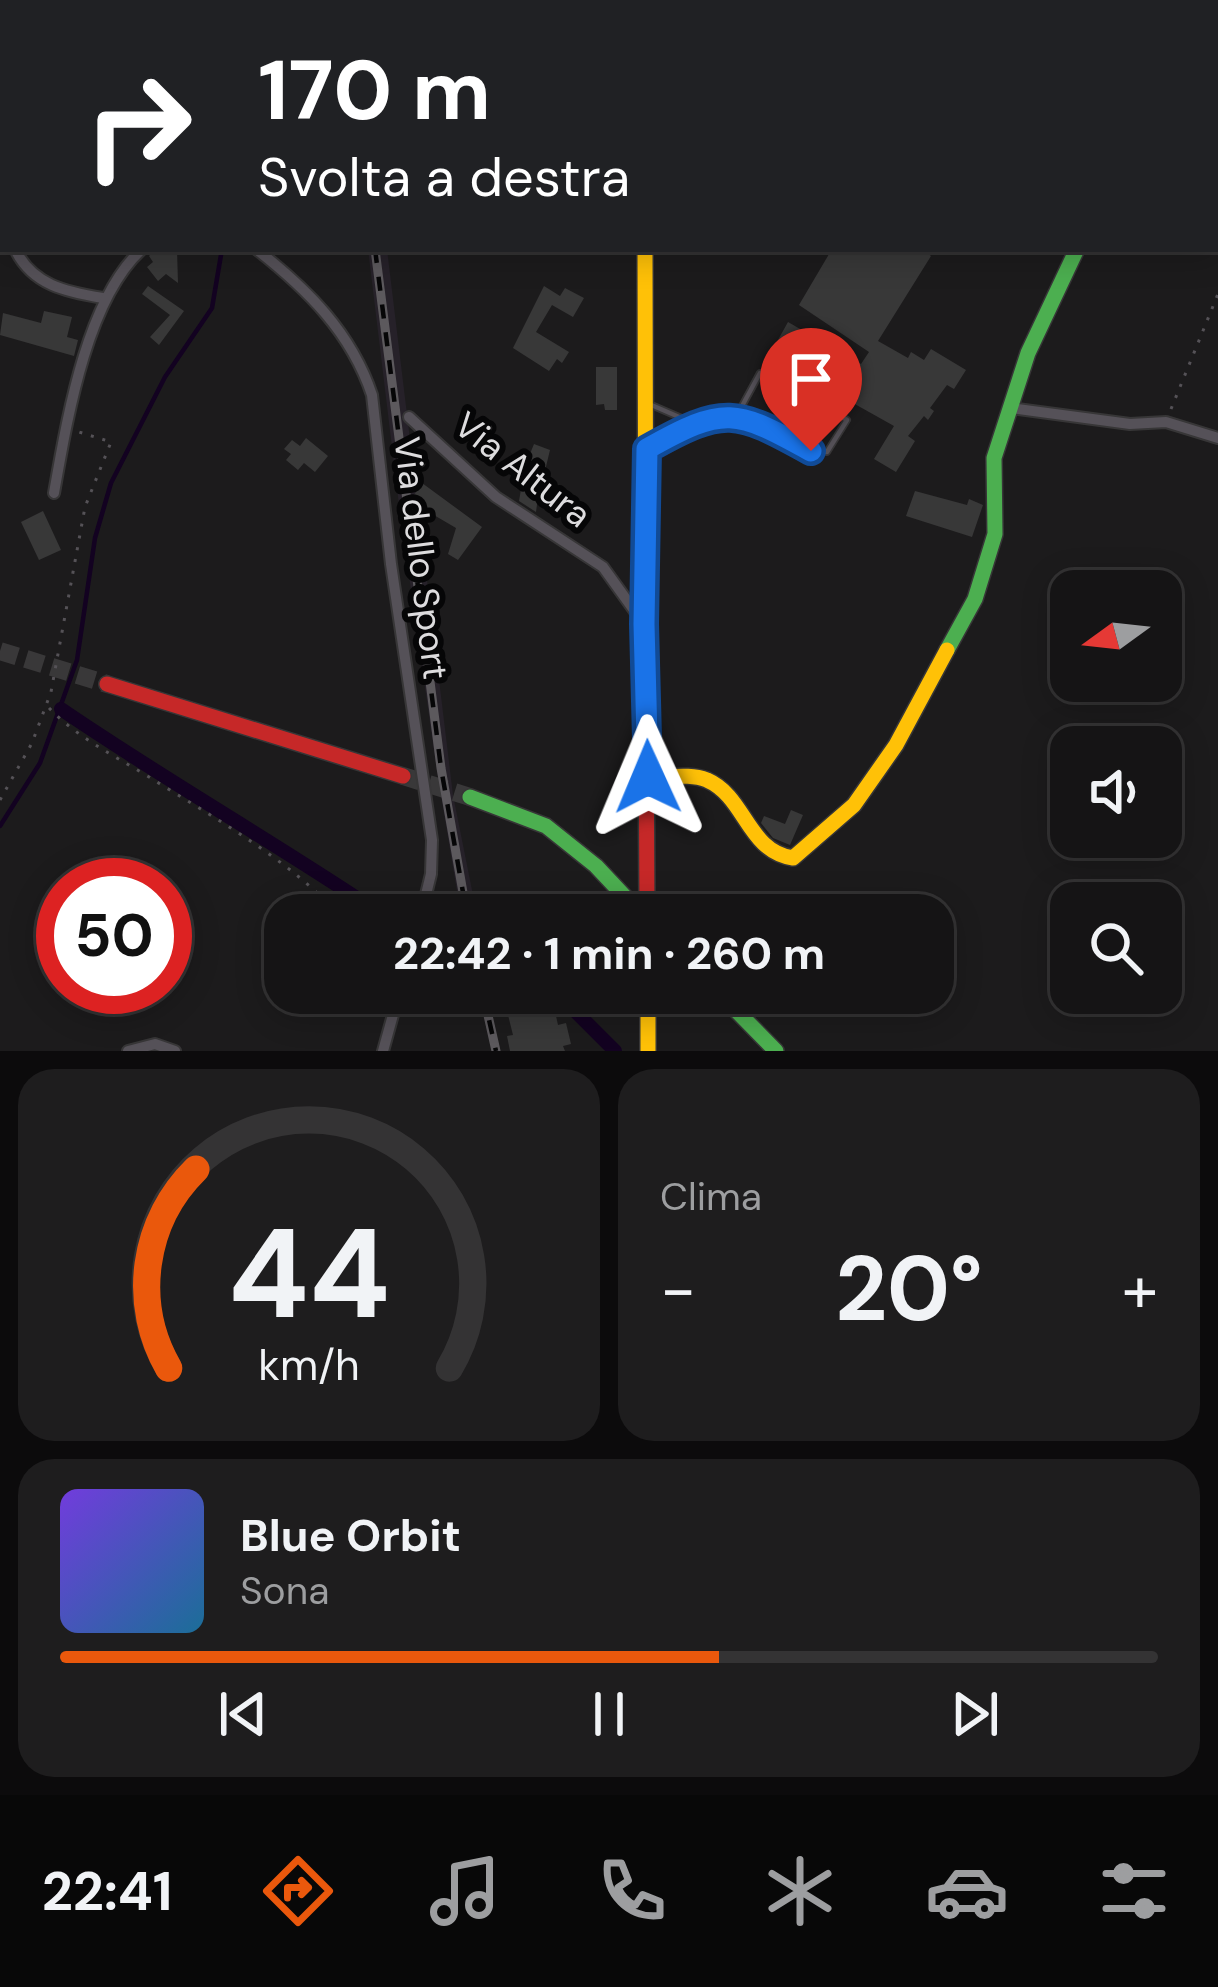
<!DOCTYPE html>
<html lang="it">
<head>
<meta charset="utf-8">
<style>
	body { margin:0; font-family:"DM Sans",sans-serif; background:#1e1d1e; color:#f1f3f6; height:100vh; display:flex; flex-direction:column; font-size:45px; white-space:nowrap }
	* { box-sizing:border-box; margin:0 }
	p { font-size:39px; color:#9d9ea0 }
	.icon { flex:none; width:66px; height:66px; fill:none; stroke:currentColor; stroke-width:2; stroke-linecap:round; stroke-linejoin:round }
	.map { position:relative; height:1051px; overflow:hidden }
	.side { display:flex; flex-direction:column; gap:18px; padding:18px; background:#0c0b0c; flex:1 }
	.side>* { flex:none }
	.top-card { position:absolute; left:0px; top:0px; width:1218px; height:252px; box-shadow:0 6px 30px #0003,0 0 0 3px #343334; background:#202124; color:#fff; overflow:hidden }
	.needle { width:78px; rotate:255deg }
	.buttons { position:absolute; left:1050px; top:570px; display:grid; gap:24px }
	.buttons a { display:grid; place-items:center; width:132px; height:132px; border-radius:24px; background:#151415; box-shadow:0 6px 30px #0003,0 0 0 3px #343334; font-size:60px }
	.speed { position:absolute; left:36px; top:858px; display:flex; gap:24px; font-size:60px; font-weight:700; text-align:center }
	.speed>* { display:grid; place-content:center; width:156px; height:156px; border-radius:50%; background:#151415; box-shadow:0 6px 30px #0003,0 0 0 3px #343334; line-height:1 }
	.speed .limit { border:18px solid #d22; background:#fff; color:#111 }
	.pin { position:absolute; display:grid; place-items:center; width:102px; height:102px; color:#fff; margin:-123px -51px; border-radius:50% 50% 50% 0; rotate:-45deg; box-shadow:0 0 12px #0007 }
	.pin .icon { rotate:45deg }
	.me { position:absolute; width:132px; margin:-66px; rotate:359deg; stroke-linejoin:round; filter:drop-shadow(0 0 9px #0008) }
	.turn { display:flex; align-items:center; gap:42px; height:252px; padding:0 60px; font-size:54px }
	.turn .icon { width:156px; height:156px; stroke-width:2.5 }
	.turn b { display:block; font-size:84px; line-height:102px }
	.big { font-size:90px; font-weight:700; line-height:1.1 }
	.side .card { flex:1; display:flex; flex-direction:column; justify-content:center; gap:18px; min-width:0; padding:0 42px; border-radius:36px; background:#1e1d1e }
	.side .dial { align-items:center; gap:0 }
	.dial svg { height:312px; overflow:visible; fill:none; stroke:#343334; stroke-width:7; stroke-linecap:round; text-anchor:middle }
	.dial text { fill:#f1f3f6; stroke:none }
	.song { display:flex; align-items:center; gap:36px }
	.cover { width:144px; height:144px; border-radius:18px; background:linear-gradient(135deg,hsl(260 70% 55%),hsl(200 70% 35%)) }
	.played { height:12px; border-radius:6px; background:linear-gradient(90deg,#ea580c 60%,#343334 60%) }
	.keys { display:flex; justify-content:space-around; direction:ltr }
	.heat { display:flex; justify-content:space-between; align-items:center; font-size:66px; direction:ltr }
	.side .tiles { flex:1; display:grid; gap:18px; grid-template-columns:1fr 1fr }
	.card:last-child { grid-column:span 2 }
	.trip { position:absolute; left:264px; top:894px; width:690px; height:120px; border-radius:36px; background:#151415; box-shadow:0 6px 30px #0003,0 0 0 3px #343334; font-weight:700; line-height:120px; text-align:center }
	.tab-bar { display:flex; height:192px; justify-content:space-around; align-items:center; background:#080808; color:#9d9ea0 }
	.tab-bar .icon { width:84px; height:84px }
	.tab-bar .on { color:#ea580c }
	.tab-bar b { font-size:54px; color:#f1f3f6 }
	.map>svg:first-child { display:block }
	.built { fill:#262129 }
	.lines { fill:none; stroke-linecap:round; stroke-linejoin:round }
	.stream { stroke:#130221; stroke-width:4.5 }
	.canal { stroke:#130221; stroke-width:14 }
	.building { fill:#383838 }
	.highway-tunnel { stroke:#393839; stroke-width:18; stroke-dasharray:18 9; stroke-linecap:butt }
	.lane-casing { stroke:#373637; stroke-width:8 }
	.street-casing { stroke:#373637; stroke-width:14 }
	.fast-casing { stroke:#373637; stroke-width:18 }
	.slow-casing { stroke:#373637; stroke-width:18 }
	.jam-casing { stroke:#373637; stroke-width:18 }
	.path { stroke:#555257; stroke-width:3; stroke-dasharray:3 9; stroke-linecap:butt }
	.lane { stroke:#555158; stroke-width:4.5 }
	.street { stroke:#555158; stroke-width:10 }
	.fast { stroke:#4caf50; stroke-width:15 }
	.slow { stroke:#ffc107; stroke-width:15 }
	.jam { stroke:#c62828; stroke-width:15 }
	.rail-casing { stroke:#5c595d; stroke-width:9 }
	.rail { stroke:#060607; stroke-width:4.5; stroke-dasharray:14; stroke-linecap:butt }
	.route-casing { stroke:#114b97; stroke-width:30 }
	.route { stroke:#1a73e8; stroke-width:21 }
	.labels { text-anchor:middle; stroke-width:12; stroke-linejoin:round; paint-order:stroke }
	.street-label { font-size:36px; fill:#dddcde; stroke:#060607 }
</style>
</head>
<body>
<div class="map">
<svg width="1218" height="1051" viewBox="0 0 1218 1051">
	<rect width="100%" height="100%" fill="#1c1b1c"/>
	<polygon class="built" points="368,249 387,249 453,795 477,915 461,915 437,771 400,513"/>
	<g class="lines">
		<g class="stream">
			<polyline points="211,3 212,0"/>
			<polyline points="0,826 40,763 77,660 95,538 111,483 165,377 212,308 222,249"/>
		</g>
		<g class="canal">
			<path d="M61,709C162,778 267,838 369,906L374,915"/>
			<polyline points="549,993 573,1009 615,1051"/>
		</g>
	</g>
	<g class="building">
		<polygon points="156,249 177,249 178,283 166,274 158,281 147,267 153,262 149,256"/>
		<polygon points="832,249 923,249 931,256 878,341 908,358 911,352 924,360 931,349 966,370 954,389 947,385 930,408 934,411 928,420 924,416 908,436 915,441 896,472 874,459 894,426 769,356 788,322 861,364 869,352 799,305"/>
		<polygon points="148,286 184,311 159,345 150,337 170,315 142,294"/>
		<polygon points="544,286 560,296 565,288 584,298 573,317 552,305 536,332 569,352 562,363 557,359 549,371 513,348"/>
		<polygon points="44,311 72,317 67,337 78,340 74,356 0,335 3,313 41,323"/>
		<polygon points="596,367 617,367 617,410 605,410 604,404 596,405"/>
		<polygon points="306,438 328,456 315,472 304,463 298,470 286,460 291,454 284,449 292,440 300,446"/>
		<polygon points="534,444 550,450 543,479 552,481 548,500 538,497 536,512 519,501 525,466"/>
		<polygon points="422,483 482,527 458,560 448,554 456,528 410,501"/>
		<polygon points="915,491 967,505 969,499 983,505 972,537 906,516"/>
		<polygon points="43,511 61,550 39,560 21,522"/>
		<polygon points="791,810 803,815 790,845 773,838 761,823 764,816 785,824"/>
		<polygon points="546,1002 547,1009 554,1007 558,1025 566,1023 571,1044 563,1046 565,1051 510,1051 507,1036 513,1035 507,1011"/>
	</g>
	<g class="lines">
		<g class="highway-tunnel">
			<polyline points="0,651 107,684"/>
			<polyline points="403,776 470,797"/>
		</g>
		<defs>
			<g id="lane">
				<polyline points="802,0 807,3"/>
				<polyline points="649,404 693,423"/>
				<path d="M652,447L693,423L736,417L760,373H770L847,420L827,452C793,449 770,421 736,417"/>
			</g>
			<g id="street">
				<polyline points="652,0 656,3"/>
				<polyline points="1117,0 1119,3"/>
				<polyline points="0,18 3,21"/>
				<polyline points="0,43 3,39"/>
				<polyline points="1,220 3,224"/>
				<path d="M15,249C32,285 66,292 103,298"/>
				<path d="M256,249C307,289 351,332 372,395L391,564L432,840L431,874L421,915"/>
				<polyline points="1010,408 1130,424 1166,422 1218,438"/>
				<polyline points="409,417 496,497 603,567 644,624"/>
				<path d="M54,493C67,420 86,300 142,249"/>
				<polyline points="128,1051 155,1044 175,1051"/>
				<polyline points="383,1051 399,993"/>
			</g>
			<g id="fast">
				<polyline points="666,3 667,0"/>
				<polyline points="947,650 975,599 995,534 994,458 1028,353 1077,249"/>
				<polyline points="470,797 546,826 596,866 642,915"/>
				<polyline points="719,993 776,1051"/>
			</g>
			<g id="slow">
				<polyline points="645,249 646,714"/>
				<path d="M648,777C667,778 689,773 707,780C746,797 747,851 793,858L854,805L896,745L947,650"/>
				<polyline points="648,993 648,1051"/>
			</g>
			<g id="jam">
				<polyline points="107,684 403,776"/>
				<polyline points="646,714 647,915"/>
			</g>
		</defs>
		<use href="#lane" class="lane-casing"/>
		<use href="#street" class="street-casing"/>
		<use href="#fast" class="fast-casing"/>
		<use href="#slow" class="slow-casing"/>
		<use href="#jam" class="jam-casing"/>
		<g class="path">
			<polyline points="193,3 194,0"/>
			<polyline points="1164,3 1166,0"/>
			<polyline points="1171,409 1218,294"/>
			<path d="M49,708C78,738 113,755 149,777C211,816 290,860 339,915"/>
			<polyline points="0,800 32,743 51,692 85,507 111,442 79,432"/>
		</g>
		<use href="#lane" class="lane"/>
		<use href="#street" class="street"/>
		<use href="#fast" class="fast"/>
		<use href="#slow" class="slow"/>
		<use href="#jam" class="jam"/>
		<defs>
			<g id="rail">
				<polyline points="347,0 347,3"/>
				<polyline points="375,249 441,768 467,915"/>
				<polyline points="483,993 496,1051"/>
			</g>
		</defs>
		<use href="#rail" class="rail-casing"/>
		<use href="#rail" class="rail"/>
	</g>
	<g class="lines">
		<defs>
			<path id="route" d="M648,777L644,624L647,449C725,405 735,409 811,451"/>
		</defs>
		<use href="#route" class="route-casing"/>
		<use href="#route" class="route"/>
	</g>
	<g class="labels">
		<g class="street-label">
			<text transform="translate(523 469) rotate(38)" y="13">Via Altura</text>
			<text transform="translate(422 558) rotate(83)" y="13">Via dello Sport</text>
		</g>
	</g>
</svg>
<div class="buttons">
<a><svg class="needle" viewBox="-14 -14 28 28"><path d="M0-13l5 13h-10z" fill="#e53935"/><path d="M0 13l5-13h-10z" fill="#9d9ea0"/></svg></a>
<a><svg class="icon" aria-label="sound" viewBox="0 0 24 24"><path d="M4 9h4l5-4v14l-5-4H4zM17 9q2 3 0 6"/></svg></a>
<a><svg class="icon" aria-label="search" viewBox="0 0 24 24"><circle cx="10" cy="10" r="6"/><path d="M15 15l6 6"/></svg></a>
</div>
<div class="speed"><div class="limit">50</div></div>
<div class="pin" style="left:811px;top:451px;background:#d93025"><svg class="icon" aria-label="arrive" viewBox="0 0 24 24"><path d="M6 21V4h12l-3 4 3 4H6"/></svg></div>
<svg class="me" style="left:648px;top:777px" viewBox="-20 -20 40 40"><path d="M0-17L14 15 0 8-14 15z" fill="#1a73e8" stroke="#fff" stroke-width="4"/></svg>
<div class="trip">22:42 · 1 min · 260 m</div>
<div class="top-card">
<div class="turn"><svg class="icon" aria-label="right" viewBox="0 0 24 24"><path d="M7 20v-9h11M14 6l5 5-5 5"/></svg><div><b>170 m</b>Svolta a destra</div></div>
</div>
</div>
<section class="side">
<div class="tiles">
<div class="card dial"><svg viewBox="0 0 100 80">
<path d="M14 69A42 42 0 1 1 86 69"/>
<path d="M14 69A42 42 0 0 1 21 18" stroke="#ea580c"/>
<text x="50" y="56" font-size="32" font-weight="700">44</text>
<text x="50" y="72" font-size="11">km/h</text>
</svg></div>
<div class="card"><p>Clima</p>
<div class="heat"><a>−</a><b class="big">20°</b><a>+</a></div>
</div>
<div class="card">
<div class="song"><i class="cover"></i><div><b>Blue Orbit</b><p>Sona</p></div></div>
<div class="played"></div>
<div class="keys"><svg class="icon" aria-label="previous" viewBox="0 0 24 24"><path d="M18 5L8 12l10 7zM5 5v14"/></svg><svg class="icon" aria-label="pause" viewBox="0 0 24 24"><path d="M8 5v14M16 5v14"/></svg><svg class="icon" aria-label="next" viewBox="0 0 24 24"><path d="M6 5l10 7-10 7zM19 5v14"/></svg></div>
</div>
</div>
</section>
<nav class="tab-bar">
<b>22:41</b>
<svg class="icon on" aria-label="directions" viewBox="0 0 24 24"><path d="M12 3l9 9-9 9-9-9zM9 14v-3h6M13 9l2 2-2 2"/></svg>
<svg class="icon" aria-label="music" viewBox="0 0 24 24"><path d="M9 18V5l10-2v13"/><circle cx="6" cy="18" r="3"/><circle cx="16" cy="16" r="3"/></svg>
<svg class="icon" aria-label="phone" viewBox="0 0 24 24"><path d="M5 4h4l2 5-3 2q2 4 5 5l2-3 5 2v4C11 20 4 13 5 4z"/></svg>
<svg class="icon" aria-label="climate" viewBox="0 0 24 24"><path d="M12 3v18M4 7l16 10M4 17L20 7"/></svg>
<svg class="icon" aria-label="car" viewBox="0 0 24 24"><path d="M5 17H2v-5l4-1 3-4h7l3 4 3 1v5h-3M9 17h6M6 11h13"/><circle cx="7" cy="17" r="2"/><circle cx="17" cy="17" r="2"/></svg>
<svg class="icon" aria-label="filters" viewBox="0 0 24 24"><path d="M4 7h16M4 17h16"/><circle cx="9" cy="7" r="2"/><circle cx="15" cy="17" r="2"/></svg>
</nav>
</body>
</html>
